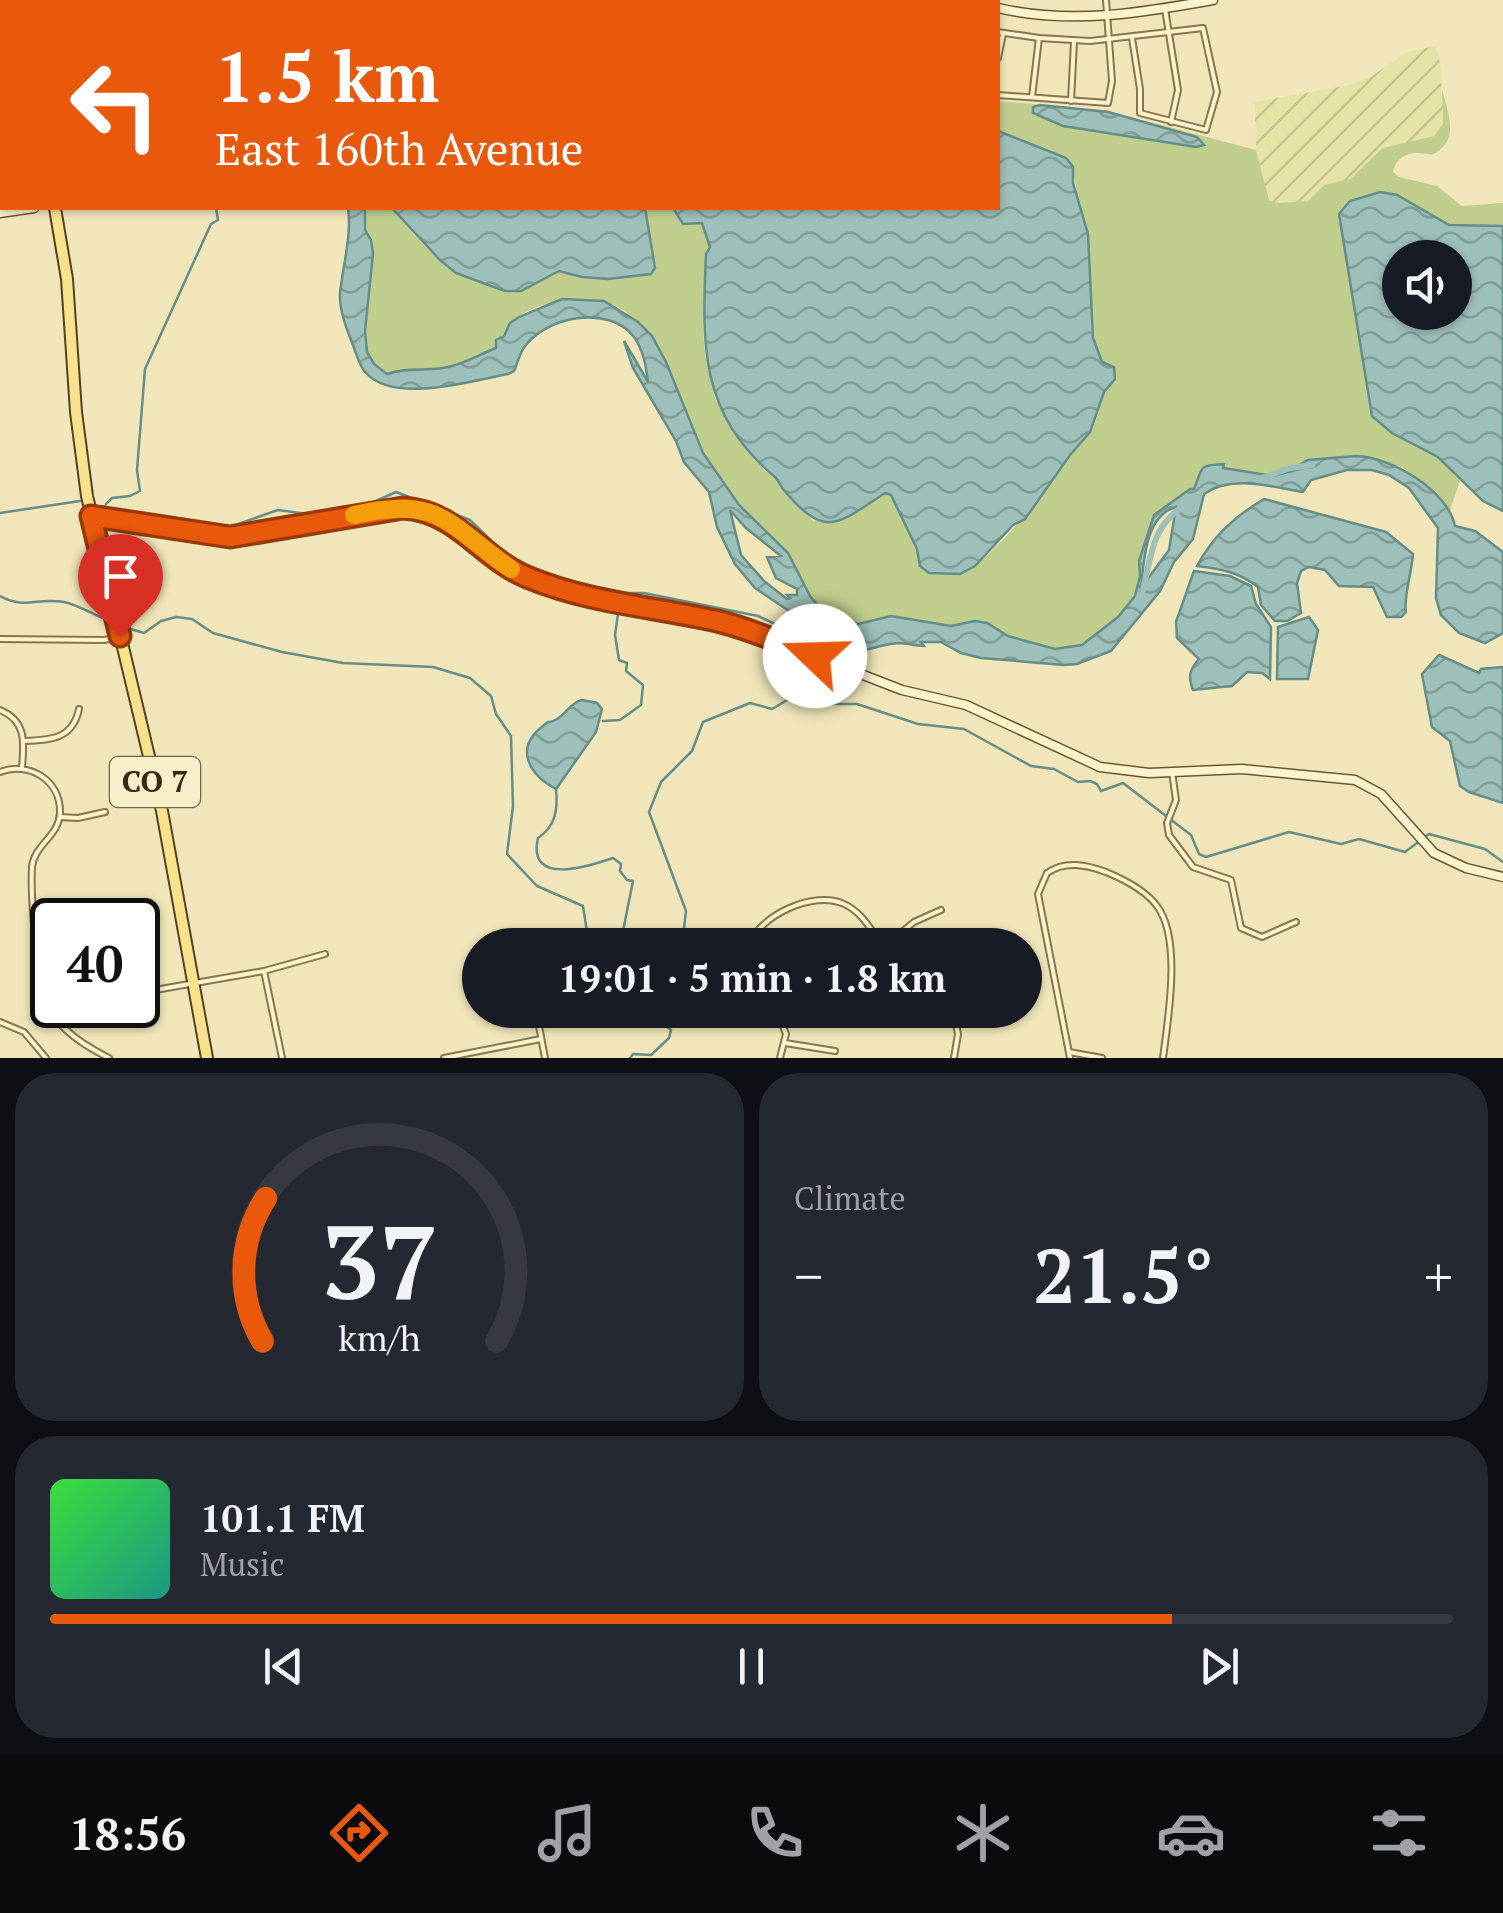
<!DOCTYPE html>
<html lang="en">
<head>
<meta charset="utf-8">
<style>
	body { margin:0; font-family:"PT Serif",serif; background:#242831; color:#f1f3f6; height:100vh; display:flex; flex-direction:column; font-size:38px; white-space:nowrap }
	* { box-sizing:border-box; margin:0 }
	p { font-size:32px; color:#9ea1a6 }
	.icon { flex:none; width:55px; height:55px; fill:none; stroke:currentColor; stroke-width:2; stroke-linecap:round; stroke-linejoin:round }
	.map { position:relative; height:1058px; overflow:hidden }
	.sheet { display:flex; flex-direction:column; gap:15px; padding:15px; background:#0d0f14; flex:1 }
	.sheet>* { flex:none }
	.hud { position:absolute; left:0px; top:0px; width:1000px; height:210px; box-shadow:0 2px 8px #0004; background:#ea580c; color:#fff; overflow:hidden }
	.fabs { position:absolute; left:1382px; top:240px; display:grid; gap:20px }
	.fabs a { display:grid; place-items:center; width:90px; height:90px; border-radius:50%; background:#171b24; box-shadow:0 2px 8px #0004; font-size:50px }
	.speed { position:absolute; left:30px; top:898px; display:flex; gap:20px; font-size:50px; font-weight:700; text-align:center }
	.speed>* { display:grid; place-content:center; width:130px; height:130px; border-radius:50%; background:#171b24; box-shadow:0 2px 8px #0004; line-height:1 }
	.speed .limit { border:5px solid #111; border-radius:15px; background:#fff; color:#111 }
	.pin { position:absolute; display:grid; place-items:center; width:85px; height:85px; color:#fff; margin:-102px -42px; border-radius:50% 50% 50% 0; rotate:-45deg; box-shadow:0 0 10px #0007 }
	.pin .icon { rotate:45deg }
	.me { position:absolute; width:110px; margin:-55px; rotate:291deg; stroke-linejoin:round; filter:drop-shadow(0 0 8px #0008) }
	.turn { display:flex; align-items:center; gap:35px; height:210px; padding:0 50px; font-size:45px }
	.turn .icon { width:130px; height:130px; stroke-width:2.5 }
	.turn b { display:block; font-size:70px; line-height:85px }
	.big { font-size:75px; font-weight:700; line-height:1.1 }
	.sheet .tile { flex:1; display:flex; flex-direction:column; justify-content:center; gap:15px; min-width:0; padding:0 35px; border-radius:40px; background:#242831 }
	.sheet .dial { align-items:center; gap:0 }
	.dial svg { height:260px; overflow:visible; fill:none; stroke:#363941; stroke-width:7; stroke-linecap:round; text-anchor:middle }
	.dial text { fill:#f1f3f6; stroke:none }
	.song { display:flex; align-items:center; gap:30px }
	.cover { width:120px; height:120px; border-radius:15px; background:linear-gradient(135deg,hsl(120 70% 55%),hsl(170 70% 35%)) }
	.played { height:10px; border-radius:5px; background:linear-gradient(90deg,#ea580c 80%,#363941 80%) }
	.keys { display:flex; justify-content:space-around; direction:ltr }
	.heat { display:flex; justify-content:space-between; align-items:center; font-size:55px; direction:ltr }
	.sheet .tiles { flex:1; display:grid; gap:15px; grid-template-columns:1fr 1fr }
	.tile:last-child { grid-column:span 2 }
	.trip { position:absolute; left:462px; top:928px; width:580px; height:100px; border-radius:50px; background:#171b24; box-shadow:0 2px 8px #0004; font-weight:700; line-height:100px; text-align:center }
	.tabs { display:flex; height:160px; justify-content:space-around; align-items:center; background:#090b0e; color:#9ea1a6 }
	.tabs .icon { width:70px; height:70px }
	.tabs .current { color:#ea580c }
	.tabs b { font-size:45px; color:#f1f3f6 }
	.map>svg:first-child { display:block }
	.farmland { fill:url(#farmland-furrows) }
	.grass { fill:#bfce8d }
	.water { fill:url(#water-waves); stroke:#668e88; stroke-width:2.5; fill-rule:evenodd }
	.lines { fill:none; stroke-linecap:round; stroke-linejoin:round }
	.stream { stroke:#668e88; stroke-width:2.5 }
	.river { stroke:#9ec0ba; stroke-width:6 }
	.street-casing { stroke:#887553; stroke-width:8 }
	.secondary-casing { stroke:#695637; stroke-width:11 }
	.primary-casing { stroke:#544228; stroke-width:14 }
	.street { stroke:#fbf3cc; stroke-width:4 }
	.secondary { stroke:#fbf3cc; stroke-width:8 }
	.primary { stroke:#f8e38c; stroke-width:10 }
	.route-casing { stroke:#983908; stroke-width:25 }
	.route { stroke:#ea580c; stroke-width:18 }
	.slow { stroke:#f59e0b; stroke-width:18 }
	.labels { text-anchor:middle; stroke-width:10; stroke-linejoin:round; paint-order:stroke }
	.shield { fill:#f7efc9; stroke:#6f654e; stroke-width:2.5 }
	.shield-label { font-size:30px; font-weight:bold; fill:#352a19 }
</style>
</head>
<body>
<div class="map">
<svg width="1503" height="1058" viewBox="0 0 1503 1058">
	<defs>
		<pattern id="farmland-furrows" width="10" height="10" patternUnits="userSpaceOnUse" patternTransform="scale(2.5)"><rect width="10" height="10" fill="#e6e3a6"/><path d="M-1 1l2-2M0 10L10 0M9 11l2-2" fill="none" stroke="#c6c38e"/></pattern>
		<pattern id="water-waves" width="16" height="10" patternUnits="userSpaceOnUse" patternTransform="scale(2.5)"><rect width="16" height="10" fill="#9ec0ba"/><path d="M0 5q4-4 8 0t8 0" fill="none" stroke="#829c96"/></pattern>
	</defs>
	<rect width="100%" height="100%" fill="#f0e6b9"/>
	<polygon class="farmland" points="1436,46 1441,67 1443,124 1440,132 1434,137 1383,148 1350,179 1319,189 1308,201 1279,204 1269,200 1256,150 1255,102 1350,85 1372,76 1407,52"/>
	<path class="grass" d="M1442,89C1448,114 1461,141 1432,155C1416,151 1397,152 1393,172L1399,177L1437,186L1462,206L1503,203V226L1449,225L1419,207L1343,229L1342,234L1372,415L1438,457L1460,481L1450,510L1404,468L1364,456L1308,460L1304,468L1281,476L1222,468L1197,480L1194,490L1154,515L1139,561L1140,576L1135,596L1118,617L1082,645L1055,649L1008,636L987,623L951,626L891,616L865,625L832,622L810,596L788,553L739,504L703,453L652,336C640,324 625,308 608,303C583,293 531,303 511,322C504,329 506,335 496,340V348C478,355 463,364 443,368C424,371 404,366 387,374L374,364L367,352L365,331L373,254L371,240L365,230V208H392C418,240 447,276 489,285C503,288 537,279 553,276L559,271L608,279L651,274L645,208H673L674,212L690,225L702,222L710,248L706,254C704,294 698,340 711,378C714,385 712,393 716,400C728,425 749,449 765,471L777,478L813,521L852,515L885,493L891,495L929,573C938,573 951,576 960,574C986,568 1055,481 1069,456C1074,447 1084,442 1090,433C1101,414 1104,387 1107,366L1097,355L1093,338L1089,280L1073,167L998,131V101L1105,110L1256,150L1269,200L1279,203L1308,201L1324,185L1350,179L1383,148L1434,136L1443,124Z"/>
	<g class="water">
		<polygon points="1040,105 1108,112 1197,137 1204,145 1196,147 1063,126 1033,113 1033,107"/>
		<path d="M998,131L1066,158L1073,167V183L1088,234L1093,338L1102,362L1114,367L1115,379L1104,392L1090,432L1070,455L1025,519L1013,525L975,566L960,574L929,573L920,566L917,549L891,495L885,493C835,526 825,539 783,489C781,486 778,480 775,477C699,413 702,345 706,254L710,247L702,223L683,224L673,208H998Z"/>
		<path d="M1380,192L1397,195L1449,225L1503,226V511L1483,501L1438,457L1392,433L1372,416L1339,214L1350,201ZM1400,258H1455V312H1400Z"/>
		<path d="M348,208H365V230L371,240L373,254L365,331L367,352L374,364L387,374C405,367 424,371 443,368C463,365 478,355 496,348V340L504,336L510,323L519,317L562,299L604,301L638,322L652,336L666,362L703,453L739,505L788,553L810,596L832,622L855,623L847,643L842,644L823,636L824,631L806,616L795,615L755,588L735,564L717,527L709,492L684,462L676,441L633,368L624,341L648,382C646,367 644,351 634,337C609,304 544,316 523,349C519,356 517,364 514,371L508,374C472,381 394,404 366,373C359,366 357,355 353,345C347,330 339,310 340,293C343,265 352,235 348,208ZM730,510L746,528L781,556L767,557L776,578L797,589V595H787L790,598L787,599L764,581L741,555Z"/>
		<polygon points="392,208 645,208 655,268 651,274 608,279 582,277 559,271 521,291 505,291 491,286 456,273 440,260"/>
		<path d="M1356,456C1392,457 1448,491 1455,526L1475,531L1503,552V633L1485,643L1459,633L1441,615L1436,598L1438,528L1409,488L1389,475L1372,470H1347L1311,480L1303,492C1272,487 1231,474 1204,494L1193,539L1174,562L1160,591L1111,651L1077,664L1064,665L981,658L961,653L941,642H921L924,646C916,646 907,643 898,643C880,644 865,653 847,651L858,624L891,616L951,626L975,621L987,623L1008,636L1055,649L1082,645L1118,617L1135,596L1140,576L1139,561L1154,515L1190,489H1194C1203,469 1196,465 1224,464L1223,468L1273,476L1304,468L1299,465L1308,460ZM1176,507L1169,550L1141,588C1144,561 1145,515 1176,507Z"/>
		<path d="M1264,499L1386,532L1413,554C1412,570 1403,600 1406,612L1401,617H1387L1373,587L1339,586L1325,570L1309,567L1301,571L1297,583L1301,613L1287,621H1275L1261,605L1258,587C1239,572 1221,569 1197,566C1214,535 1234,517 1264,499Z"/>
		<path d="M1194,571L1230,576L1251,586L1256,604L1271,627L1270,679L1262,673L1247,672L1232,686L1193,690C1188,677 1189,670 1199,659L1177,638L1176,622Z"/>
		<polygon points="1309,617 1318,630 1308,679 1277,679 1278,627"/>
		<polygon points="1439,655 1479,673 1481,669 1503,667 1503,803 1469,792 1460,786 1450,741 1432,727 1422,674"/>
		<path d="M582,700L597,703L602,709L596,732L556,789C530,775 513,749 543,726C553,717 545,726 557,719C567,713 570,703 582,700Z"/>
	</g>
	<g class="lines">
		<g class="stream">
			<polyline points="612,0 613,2"/>
			<polyline points="106,504 112,498 130,496 140,491 137,470 145,369 211,224 218,220 216,208"/>
			<polyline points="105,506 110,511 221,530 278,510 315,515 341,507 367,505 396,492 470,520 512,561 552,575 571,587 602,593 644,593 758,616 786,629 850,649"/>
			<polyline points="0,513 80,501"/>
			<path d="M0,596C26,610 37,597 64,602C79,605 95,616 110,621"/>
			<polyline points="124,627 144,633 161,621 176,617 192,619 213,633 282,652 343,663 433,667 470,678 491,696 496,714 511,736 513,806 507,854 537,886 583,906 589,945"/>
			<polyline points="603,721 620,720 641,705 643,685 626,671 627,663 619,660 615,635 619,607"/>
			<path d="M556,789C558,809 556,826 538,838C527,886 587,867 613,858L621,864L620,871L627,880L633,881L622,936L629,941L643,938L644,945"/>
			<polyline points="682,945 686,911 649,812 661,782 692,751 703,722 750,703 772,709 789,699 804,698 812,704 857,704 918,724 964,729 1031,766 1054,769 1078,782 1090,781 1097,784 1101,791 1123,783 1191,835 1199,854 1206,857 1289,832 1341,844 1359,839 1405,852 1429,834 1485,849 1503,862"/>
			<polyline points="629,1010 646,1010"/>
			<polyline points="630,1058 633,1054 651,1055 669,1038 671,1030 664,1025 662,1015 656,1018 651,1010"/>
		</g>
		<g class="river">
			<polyline points="1262,478 1290,468 1312,465"/>
			<path d="M1143,590C1151,557 1152,525 1184,506"/>
		</g>
		<defs>
			<g id="street">
				<polyline points="644,0 644,2"/>
				<polyline points="908,0 913,2"/>
				<polyline points="759,2 774,0"/>
				<polyline points="816,2 818,0"/>
				<polyline points="840,2 841,0"/>
				<polyline points="884,2 885,0"/>
				<polyline points="1165,9 1178,90 1171,122"/>
				<polyline points="998,32 1039,38 1090,41 1203,28 1217,92 1206,130 1140,113 1140,89 1132,38"/>
				<polyline points="998,58 1003,34"/>
				<polyline points="998,95 1108,103 1112,81 1106,0"/>
				<polyline points="1032,97 1039,38"/>
				<polyline points="1071,101 1074,41"/>
				<polyline points="0,639 104,640 120,637"/>
				<path d="M0,710C27,721 24,743 22,768"/>
				<path d="M24,741C51,740 73,739 79,709"/>
				<path d="M0,772C29,761 61,780 60,813C59,836 34,845 32,867C30,903 37,950 41,985C49,1023 77,1042 109,1058"/>
				<polyline points="1172,772 1176,800 1167,823 1169,835 1193,867 1231,880 1241,928 1262,937 1296,922"/>
				<polyline points="60,817 78,818 105,812"/>
				<path d="M749,945C760,915 814,890 844,904C862,912 871,930 882,945"/>
				<polyline points="886,945 914,922 941,910"/>
				<polyline points="264,971 282,1058"/>
				<polyline points="138,993 264,971 325,954"/>
				<polyline points="536,1010 545,1058"/>
				<polyline points="777,1010 786,1034 780,1058"/>
				<polyline points="953,1010 958,1034 954,1058"/>
				<polyline points="0,1022 24,1032 46,1058"/>
				<polyline points="61,1025 85,1005"/>
				<polyline points="785,1043 835,1051"/>
				<polyline points="1069,1052 1102,1058"/>
				<polyline points="444,1058 541,1039"/>
				<path d="M1070,1058L1038,894L1047,873C1065,860 1087,865 1106,872C1123,879 1146,891 1157,906C1182,939 1168,1019 1163,1058"/>
			</g>
			<g id="secondary">
				<polyline points="969,0 976,2"/>
				<path d="M998,8C1071,25 1140,13 1213,0"/>
				<polyline points="0,213 34,208"/>
				<polyline points="91,516 230,537 385,508 423,510 460,527 512,570 551,587 582,596 739,627 902,690 966,705 1100,767 1149,773 1242,769 1355,780 1381,794 1434,853 1466,868 1503,877"/>
			</g>
			<g id="primary">
				<polyline points="17,0 17,2"/>
				<polyline points="55,208 67,279 76,412 87,496 162,811 207,1058"/>
			</g>
		</defs>
		<use href="#street" class="street-casing"/>
		<use href="#secondary" class="secondary-casing"/>
		<use href="#primary" class="primary-casing"/>
		<use href="#street" class="street"/>
		<use href="#secondary" class="secondary"/>
		<use href="#primary" class="primary"/>
	</g>
	<g class="lines">
		<defs>
			<path id="route" d="M120,636L91,516L230,537L403,508C457,511 481,558 527,577C589,603 656,607 721,622C753,630 784,644 815,656"/>
		</defs>
		<use href="#route" class="route-casing"/>
		<use href="#route" class="route"/>
		<path class="slow" d="M354,515C440,495 447,524 511,569"/>
	</g>
	<g class="labels">
		<rect class="shield" x="110" y="757" width="90" height="50" rx="8"/>
		<g class="shield-label">
			<text x="155" y="792">CO 7</text>
		</g>
	</g>
</svg>
<div class="fabs">
<a><svg class="icon" aria-label="sound" viewBox="0 0 24 24"><path d="M4 9h4l5-4v14l-5-4H4zM17 9q2 3 0 6"/></svg></a>
</div>
<div class="speed"><div class="limit">40</div></div>
<div class="pin" style="left:120px;top:636px;background:#d93025"><svg class="icon" aria-label="arrive" viewBox="0 0 24 24"><path d="M6 21V4h12l-3 4 3 4H6"/></svg></div>
<svg class="me" style="left:815px;top:656px" viewBox="-20 -20 40 40"><circle r="19" fill="#fff"/><path d="M0-13L10 11 0 6-10 11z" fill="#ea580c"/></svg>
<div class="trip">19:01 · 5 min · 1.8 km</div>
<div class="hud">
<div class="turn"><svg class="icon" aria-label="left" viewBox="0 0 24 24"><path d="M17 20v-9H6M10 6l-5 5 5 5"/></svg><div><b>1.5 km</b>East 160th Avenue</div></div>
</div>
</div>
<section class="sheet">
<div class="tiles">
<div class="tile dial"><svg viewBox="0 0 100 80">
<path d="M14 69A42 42 0 1 1 86 69"/>
<path d="M14 69A42 42 0 0 1 15 25" stroke="#ea580c"/>
<text x="50" y="56" font-size="32" font-weight="700">37</text>
<text x="50" y="72" font-size="11">km/h</text>
</svg></div>
<div class="tile"><p>Climate</p>
<div class="heat"><a>−</a><b class="big">21.5°</b><a>+</a></div>
</div>
<div class="tile">
<div class="song"><i class="cover"></i><div><b>101.1 FM</b><p>Music</p></div></div>
<div class="played"></div>
<div class="keys"><svg class="icon" aria-label="previous" viewBox="0 0 24 24"><path d="M18 5L8 12l10 7zM5 5v14"/></svg><svg class="icon" aria-label="pause" viewBox="0 0 24 24"><path d="M8 5v14M16 5v14"/></svg><svg class="icon" aria-label="next" viewBox="0 0 24 24"><path d="M6 5l10 7-10 7zM19 5v14"/></svg></div>
</div>
</div>
</section>
<nav class="tabs">
<b>18:56</b>
<svg class="icon current" aria-label="directions" viewBox="0 0 24 24"><path d="M12 3l9 9-9 9-9-9zM9 14v-3h6M13 9l2 2-2 2"/></svg>
<svg class="icon" aria-label="music" viewBox="0 0 24 24"><path d="M9 18V5l10-2v13"/><circle cx="6" cy="18" r="3"/><circle cx="16" cy="16" r="3"/></svg>
<svg class="icon" aria-label="phone" viewBox="0 0 24 24"><path d="M5 4h4l2 5-3 2q2 4 5 5l2-3 5 2v4C11 20 4 13 5 4z"/></svg>
<svg class="icon" aria-label="climate" viewBox="0 0 24 24"><path d="M12 3v18M4 7l16 10M4 17L20 7"/></svg>
<svg class="icon" aria-label="car" viewBox="0 0 24 24"><path d="M5 17H2v-5l4-1 3-4h7l3 4 3 1v5h-3M9 17h6M6 11h13"/><circle cx="7" cy="17" r="2"/><circle cx="17" cy="17" r="2"/></svg>
<svg class="icon" aria-label="filters" viewBox="0 0 24 24"><path d="M4 7h16M4 17h16"/><circle cx="9" cy="7" r="2"/><circle cx="15" cy="17" r="2"/></svg>
</nav>
</body>
</html>
